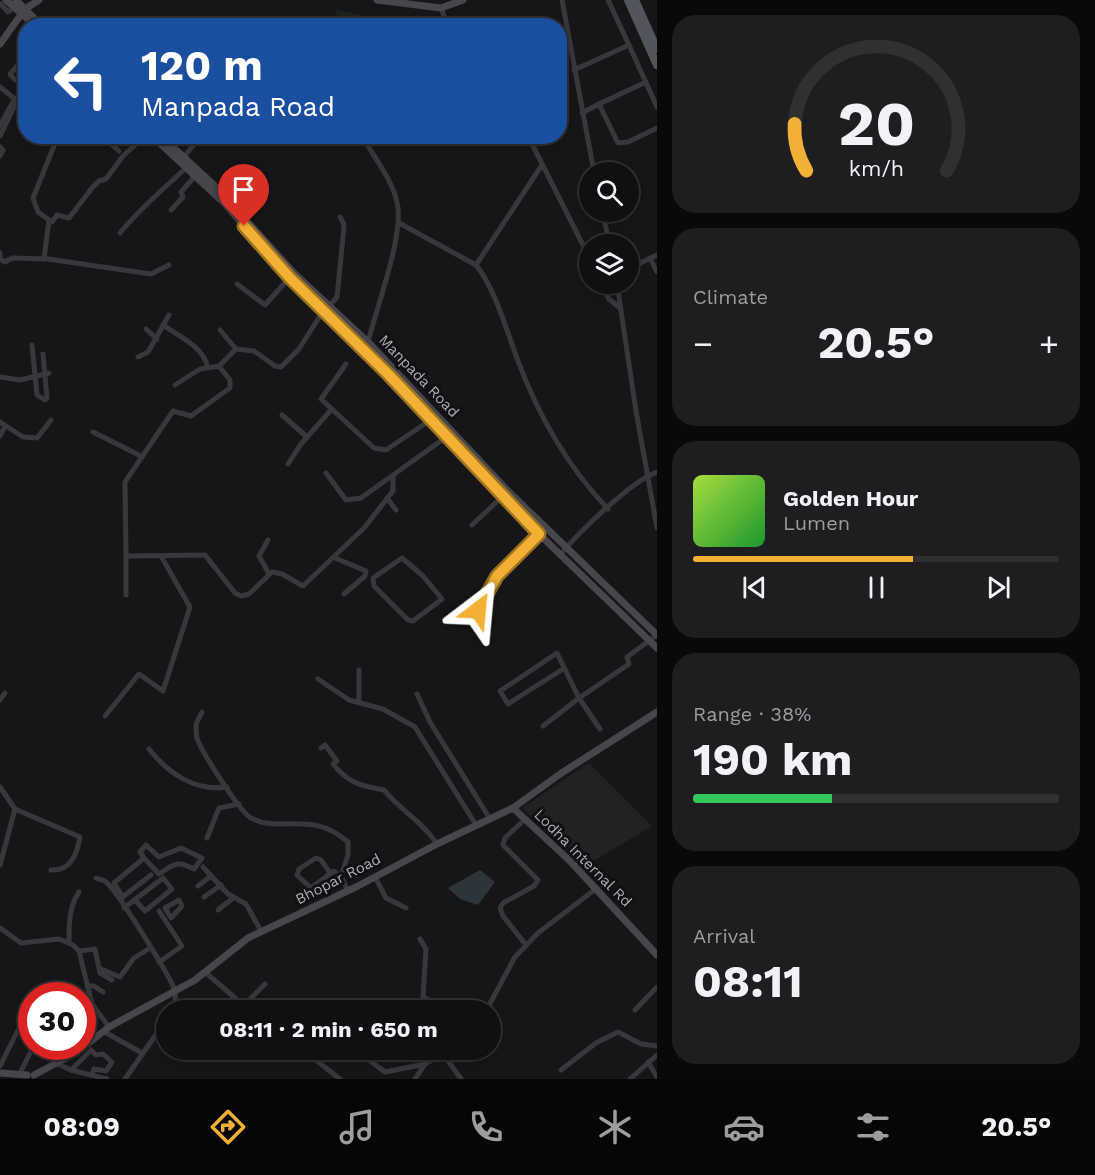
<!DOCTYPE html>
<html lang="en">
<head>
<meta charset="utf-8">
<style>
	body { margin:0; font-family:"Work Sans",sans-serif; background:#1e1e20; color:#f1f3f6; height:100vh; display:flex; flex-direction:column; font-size:22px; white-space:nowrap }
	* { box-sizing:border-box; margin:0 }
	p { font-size:20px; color:#9c9d9f }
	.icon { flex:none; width:33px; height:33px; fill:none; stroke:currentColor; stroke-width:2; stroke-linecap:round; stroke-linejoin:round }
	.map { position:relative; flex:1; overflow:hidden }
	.panel { display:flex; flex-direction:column; gap:15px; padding:15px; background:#09090a; width:438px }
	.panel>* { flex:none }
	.top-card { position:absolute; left:18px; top:18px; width:549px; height:126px; border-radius:24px; box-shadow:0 3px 9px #0003,0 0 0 2px #303032; background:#1a4fa0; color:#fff; overflow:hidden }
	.fabs { position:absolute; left:579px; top:162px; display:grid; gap:12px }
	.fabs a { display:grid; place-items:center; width:60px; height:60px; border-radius:50%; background:#101012; box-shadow:0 3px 9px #0003,0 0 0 2px #303032; font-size:30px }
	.speed { position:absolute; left:18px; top:982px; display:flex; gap:12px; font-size:30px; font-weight:700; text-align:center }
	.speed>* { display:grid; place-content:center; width:78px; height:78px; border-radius:50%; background:#101012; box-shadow:0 3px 9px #0003,0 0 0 2px #303032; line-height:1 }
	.speed .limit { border:9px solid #d22; background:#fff; color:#111 }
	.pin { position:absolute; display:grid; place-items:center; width:51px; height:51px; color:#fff; margin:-62px -26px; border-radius:50% 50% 50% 0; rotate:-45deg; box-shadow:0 0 6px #0007 }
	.pin .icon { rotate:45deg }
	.me { position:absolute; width:66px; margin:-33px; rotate:29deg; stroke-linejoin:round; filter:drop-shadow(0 0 4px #0008) }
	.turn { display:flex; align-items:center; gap:21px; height:126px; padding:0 24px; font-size:27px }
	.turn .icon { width:78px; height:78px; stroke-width:2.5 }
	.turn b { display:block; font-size:42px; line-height:51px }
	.big { font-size:45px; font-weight:700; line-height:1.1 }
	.panel .widget { flex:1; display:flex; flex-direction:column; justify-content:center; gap:9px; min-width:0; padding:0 21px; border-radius:24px; background:#1e1e20 }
	.panel .dial { align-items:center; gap:0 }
	.dial svg { height:156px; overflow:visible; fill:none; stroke:#303032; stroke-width:7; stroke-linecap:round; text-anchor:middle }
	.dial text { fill:#f1f3f6; stroke:none }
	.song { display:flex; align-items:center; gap:18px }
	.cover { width:72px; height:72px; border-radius:9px; background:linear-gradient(135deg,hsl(80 70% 55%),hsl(130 70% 35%)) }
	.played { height:6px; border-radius:3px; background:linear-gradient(90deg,#f2b134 60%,#303032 60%) }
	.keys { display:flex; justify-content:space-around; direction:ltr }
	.heat { display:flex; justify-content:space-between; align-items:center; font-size:33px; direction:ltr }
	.charge { height:9px; border-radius:4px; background:linear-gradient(90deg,#34c759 38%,#303032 0) }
	.trip { position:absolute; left:156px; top:1000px; width:345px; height:60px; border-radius:30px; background:#101012; box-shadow:0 3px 9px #0003,0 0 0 2px #303032; font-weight:700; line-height:60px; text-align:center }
	.menu { display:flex; height:96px; justify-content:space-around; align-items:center; background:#060607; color:#9c9d9f }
	.menu .icon { width:42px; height:42px }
	.menu .current { color:#f2b134 }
	.menu b { font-size:27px; color:#f1f3f6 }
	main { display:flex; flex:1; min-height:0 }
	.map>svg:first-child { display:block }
	.built { fill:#222225 }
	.green { fill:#1c231d }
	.water { fill:#2c353c }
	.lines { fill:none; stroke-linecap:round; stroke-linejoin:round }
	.street { stroke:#37383d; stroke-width:5 }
	.secondary { stroke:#45474d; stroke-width:7 }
	.primary { stroke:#53555c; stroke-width:8 }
	.route-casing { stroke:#9d7322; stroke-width:15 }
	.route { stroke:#f2b134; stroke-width:10 }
	.labels { text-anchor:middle; stroke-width:6; stroke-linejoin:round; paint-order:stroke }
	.street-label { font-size:15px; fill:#a8adb8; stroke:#111113 }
</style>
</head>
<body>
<main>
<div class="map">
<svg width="657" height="1079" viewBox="0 0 657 1079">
	<rect width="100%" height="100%" fill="#161618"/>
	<polygon class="built" points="589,763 652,826 583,867 522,808"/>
	<polygon class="green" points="336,10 410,25 411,25 338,25"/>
	<polygon class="water" points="480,870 495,882 478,905 460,899 448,888"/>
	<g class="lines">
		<g class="street">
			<polyline points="562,0 594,172"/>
			<polyline points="608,0 629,45"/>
			<polyline points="1,4 8,12 17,6"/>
			<polyline points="441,8 448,26"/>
			<polyline points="26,56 10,74 15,80 26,75"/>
			<polyline points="574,70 629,45 657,107"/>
			<polyline points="0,87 17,101 0,136"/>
			<polyline points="599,104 646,82"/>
			<polyline points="582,113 599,104 618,143 628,142 657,128"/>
			<polyline points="0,126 15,98"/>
			<polyline points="102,136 119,151"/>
			<path d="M362,136C373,156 392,179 397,202C405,233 376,309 368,342L362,348"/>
			<polyline points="528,136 590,259"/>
			<polyline points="0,147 3,150 0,156"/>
			<polyline points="183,158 201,136"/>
			<polyline points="171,210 183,197 181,192 196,175"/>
			<polyline points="602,212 610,244"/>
			<polyline points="49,220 52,222 57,215 69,218 92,188 99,181 106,179 123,156 145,136"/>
			<polyline points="399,223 476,265 542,165"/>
			<path d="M120,233C140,208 165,188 189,165"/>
			<polyline points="0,253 0,259 5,262 12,258 48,259 151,274 169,265"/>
			<polyline points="650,258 657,272"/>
			<polyline points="44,259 49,220 38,212 33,198 58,136"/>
			<path d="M476,265C494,286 508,334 518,361C539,417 567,466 608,509"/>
			<polyline points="628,269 657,255"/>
			<polyline points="237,284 265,305 291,276"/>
			<polyline points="600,284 609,299 620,308"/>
			<polyline points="617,284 636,411 657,528"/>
			<path d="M163,325C180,337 203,346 208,368"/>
			<polyline points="146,329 157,339"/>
			<polyline points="220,330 236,349"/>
			<polyline points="32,345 37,395 45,400 47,398 43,354"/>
			<polyline points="138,357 148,352 169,315"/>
			<polyline points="346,364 321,399 374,448 386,450 432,419"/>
			<polyline points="219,366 230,380 230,388 191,416 173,411 125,482 126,556 205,555 235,593 241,596 249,594 272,572 282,574 303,586 364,528 393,491 393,476"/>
			<polyline points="0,377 20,380 49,373"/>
			<polyline points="175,385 200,369 219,366 236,349 254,351 275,366 281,367 299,349 318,319 337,297 343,237 344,224 340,217"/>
			<polyline points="282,415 307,437"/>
			<polyline points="0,422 23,437 37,438 51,420"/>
			<polyline points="93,432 141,456"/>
			<polyline points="0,436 5,426"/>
			<polyline points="288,464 301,444 331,410"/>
			<polyline points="326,473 346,500 361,498 449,435"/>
			<polyline points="387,498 396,510"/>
			<polyline points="472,525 504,495"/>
			<polyline points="268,540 259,556 269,574"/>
			<path d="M560,555C578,533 631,481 657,472"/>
			<polyline points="335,558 366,571 365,576 344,594"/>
			<polygon points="402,558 423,576 442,599 413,621 408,620 374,586 373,578"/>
			<polyline points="126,595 126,556"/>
			<path d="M489,634C485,627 478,618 478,609C479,589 525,547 540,533"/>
			<polyline points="318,679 349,700 383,709 415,727 476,825"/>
			<polyline points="417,694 430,722 490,819"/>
			<polyline points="0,700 5,693"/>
			<polyline points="359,702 359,670"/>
			<path d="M202,712L196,724C196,728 196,733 197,738C201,751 240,812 251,818C281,834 310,809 348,842V855L341,876L348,891"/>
			<polyline points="105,716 139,674 163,691 190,607 161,556"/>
			<polyline points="543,726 579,698 557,653 500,691 508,704 563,669"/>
			<polyline points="600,729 579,698 629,664 627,657 657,635"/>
			<path d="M321,748L325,745L337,761L333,764C348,783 361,786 384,790C400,810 423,822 437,844"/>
			<path d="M149,749C168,773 195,792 227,787"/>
			<polyline points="0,787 15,809 0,865"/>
			<path d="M15,809L80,837C77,854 71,871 51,870"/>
			<polyline points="525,819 505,838 503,845 538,880 534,886 503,903 500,908 503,916 526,945"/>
			<polyline points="207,838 219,808 239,804"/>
			<polyline points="203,867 228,894 246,904 261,931"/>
			<polyline points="330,873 321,860 316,858 299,869 297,875 311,888 334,871 341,876"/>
			<polyline points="375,877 386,898 406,908"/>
			<path d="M96,878C99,879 103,880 105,881C117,890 167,972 174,988C177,996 175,1003 173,1011"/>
			<polyline points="198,886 211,876"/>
			<path d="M123,897L114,883L144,858L140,852L146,845L159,857L181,848L202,858L194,869C176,860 175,864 159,874L144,858"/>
			<polyline points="204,897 221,885"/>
			<polyline points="120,899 151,875"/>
			<polygon points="179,900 182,906 171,918 165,908"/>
			<polyline points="124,908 163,878 172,889 145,911 135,900"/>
			<polyline points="218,910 233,898"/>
			<polyline points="0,928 21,943 59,939 73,945 79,951 92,1004 109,1027"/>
			<polyline points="420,939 426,949 423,997 447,1011"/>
			<path d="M69,943C69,924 69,907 79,892"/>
			<polyline points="79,951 95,949 100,973 112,980"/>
			<polyline points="159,962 182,946 159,911"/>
			<polyline points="101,969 120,977 134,958 150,948"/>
			<polyline points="205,972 250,1011"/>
			<polyline points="87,986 94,986 103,992"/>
			<polyline points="244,1005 265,984"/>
			<polyline points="635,1010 657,987"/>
			<polyline points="486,1011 515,957 538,933 597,888"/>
			<polyline points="82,1023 94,1009"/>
			<polyline points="103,1031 142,1053"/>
			<polyline points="299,1050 308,1054"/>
			<polyline points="309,1050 308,1054 340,1079"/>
			<polyline points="346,1050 369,1060 385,1072 425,1064"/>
			<polyline points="443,1054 461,1079"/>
			<polyline points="648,1062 657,1077"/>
			<polyline points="58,1064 71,1070 107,1079"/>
			<polyline points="0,1066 18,1030"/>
			<polyline points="71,1070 91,1050 96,1055 103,1054 112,1062 106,1071 94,1069 92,1075"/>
			<polyline points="561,1070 596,1043 618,1032 641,1044 657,1046"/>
			<polyline points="20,1073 33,1047"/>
			<polyline points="125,1079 155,1036 166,1024"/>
			<polyline points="415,1079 425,1064 449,1050"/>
			<polyline points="630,1079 657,1055"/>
		</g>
		<g class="secondary">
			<polyline points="6,0 35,26"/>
			<polyline points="16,0 42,26"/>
			<polyline points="377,0 441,8 463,0"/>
			<polyline points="0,44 25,9 39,0"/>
			<polyline points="152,136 224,203 290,278 362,348 539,534 657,648"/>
			<polyline points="161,136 214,185 294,273 368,342 508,491 657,635"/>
			<polyline points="513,808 570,861 657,955"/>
			<polyline points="0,1073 27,1075"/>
			<polyline points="34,1075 77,1052 109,1027 195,980 248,938 358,886 437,844 513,808 560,774 657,712"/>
		</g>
		<g class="primary">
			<polyline points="628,0 657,65"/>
			<polyline points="635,0 657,49"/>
		</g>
	</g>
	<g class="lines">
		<defs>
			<polyline id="route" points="244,226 290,278 389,375 539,534 497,576 478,610"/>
		</defs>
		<use href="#route" class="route-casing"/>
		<use href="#route" class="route"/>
	</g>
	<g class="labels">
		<g class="street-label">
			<text transform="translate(419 376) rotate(46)" y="5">Manpada Road</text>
			<text transform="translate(583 858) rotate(45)" y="5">Lodha Internal Rd</text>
			<text transform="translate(338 879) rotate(-27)" y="5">Bhopar Road</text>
		</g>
	</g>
</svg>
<div class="fabs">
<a><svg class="icon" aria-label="search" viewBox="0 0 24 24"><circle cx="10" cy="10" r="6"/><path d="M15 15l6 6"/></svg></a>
<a><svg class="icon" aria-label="layers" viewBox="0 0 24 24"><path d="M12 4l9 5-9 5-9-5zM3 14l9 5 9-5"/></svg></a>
</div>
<div class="speed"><div class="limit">30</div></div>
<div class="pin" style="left:244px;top:226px;background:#d93025"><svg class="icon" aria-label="arrive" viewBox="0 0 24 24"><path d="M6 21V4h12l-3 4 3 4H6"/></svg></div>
<svg class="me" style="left:478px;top:610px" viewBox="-20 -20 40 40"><path d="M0-17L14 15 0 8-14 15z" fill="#f2b134" stroke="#fff" stroke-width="4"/></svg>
<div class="trip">08:11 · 2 min · 650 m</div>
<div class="top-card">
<div class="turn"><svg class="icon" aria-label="left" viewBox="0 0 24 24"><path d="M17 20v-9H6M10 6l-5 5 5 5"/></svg><div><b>120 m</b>Manpada Road</div></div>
</div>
</div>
<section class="panel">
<div class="widget dial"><svg viewBox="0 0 100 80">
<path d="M14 69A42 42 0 1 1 86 69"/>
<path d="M14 69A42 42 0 0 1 8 45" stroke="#f2b134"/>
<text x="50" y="56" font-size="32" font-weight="700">20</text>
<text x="50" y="72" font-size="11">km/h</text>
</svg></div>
<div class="widget"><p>Climate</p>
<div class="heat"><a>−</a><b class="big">20.5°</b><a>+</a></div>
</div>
<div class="widget">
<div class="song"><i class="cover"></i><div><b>Golden Hour</b><p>Lumen</p></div></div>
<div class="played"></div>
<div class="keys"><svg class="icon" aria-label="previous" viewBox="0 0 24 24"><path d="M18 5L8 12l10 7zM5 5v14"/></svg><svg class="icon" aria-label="pause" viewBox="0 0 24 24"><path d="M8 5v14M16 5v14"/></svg><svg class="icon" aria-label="next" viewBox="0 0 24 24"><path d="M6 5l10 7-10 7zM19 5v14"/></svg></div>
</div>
<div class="widget"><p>Range · 38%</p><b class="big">190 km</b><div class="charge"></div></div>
<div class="widget"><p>Arrival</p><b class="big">08:11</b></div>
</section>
</main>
<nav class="menu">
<b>08:09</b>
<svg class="icon current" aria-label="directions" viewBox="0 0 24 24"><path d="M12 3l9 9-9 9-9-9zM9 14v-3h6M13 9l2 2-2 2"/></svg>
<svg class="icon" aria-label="music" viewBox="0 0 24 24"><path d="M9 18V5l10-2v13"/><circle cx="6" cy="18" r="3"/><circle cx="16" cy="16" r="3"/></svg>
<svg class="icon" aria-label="phone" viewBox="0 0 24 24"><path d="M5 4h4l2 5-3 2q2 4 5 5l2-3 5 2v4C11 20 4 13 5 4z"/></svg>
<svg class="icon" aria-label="climate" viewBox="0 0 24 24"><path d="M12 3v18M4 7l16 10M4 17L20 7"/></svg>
<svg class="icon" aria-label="car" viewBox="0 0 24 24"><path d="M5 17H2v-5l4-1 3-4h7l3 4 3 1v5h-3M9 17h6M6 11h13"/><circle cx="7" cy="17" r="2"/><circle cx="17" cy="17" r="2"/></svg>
<svg class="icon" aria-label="filters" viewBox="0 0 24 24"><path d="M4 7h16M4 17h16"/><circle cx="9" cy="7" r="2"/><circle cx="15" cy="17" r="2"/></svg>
<b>20.5°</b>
</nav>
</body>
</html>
